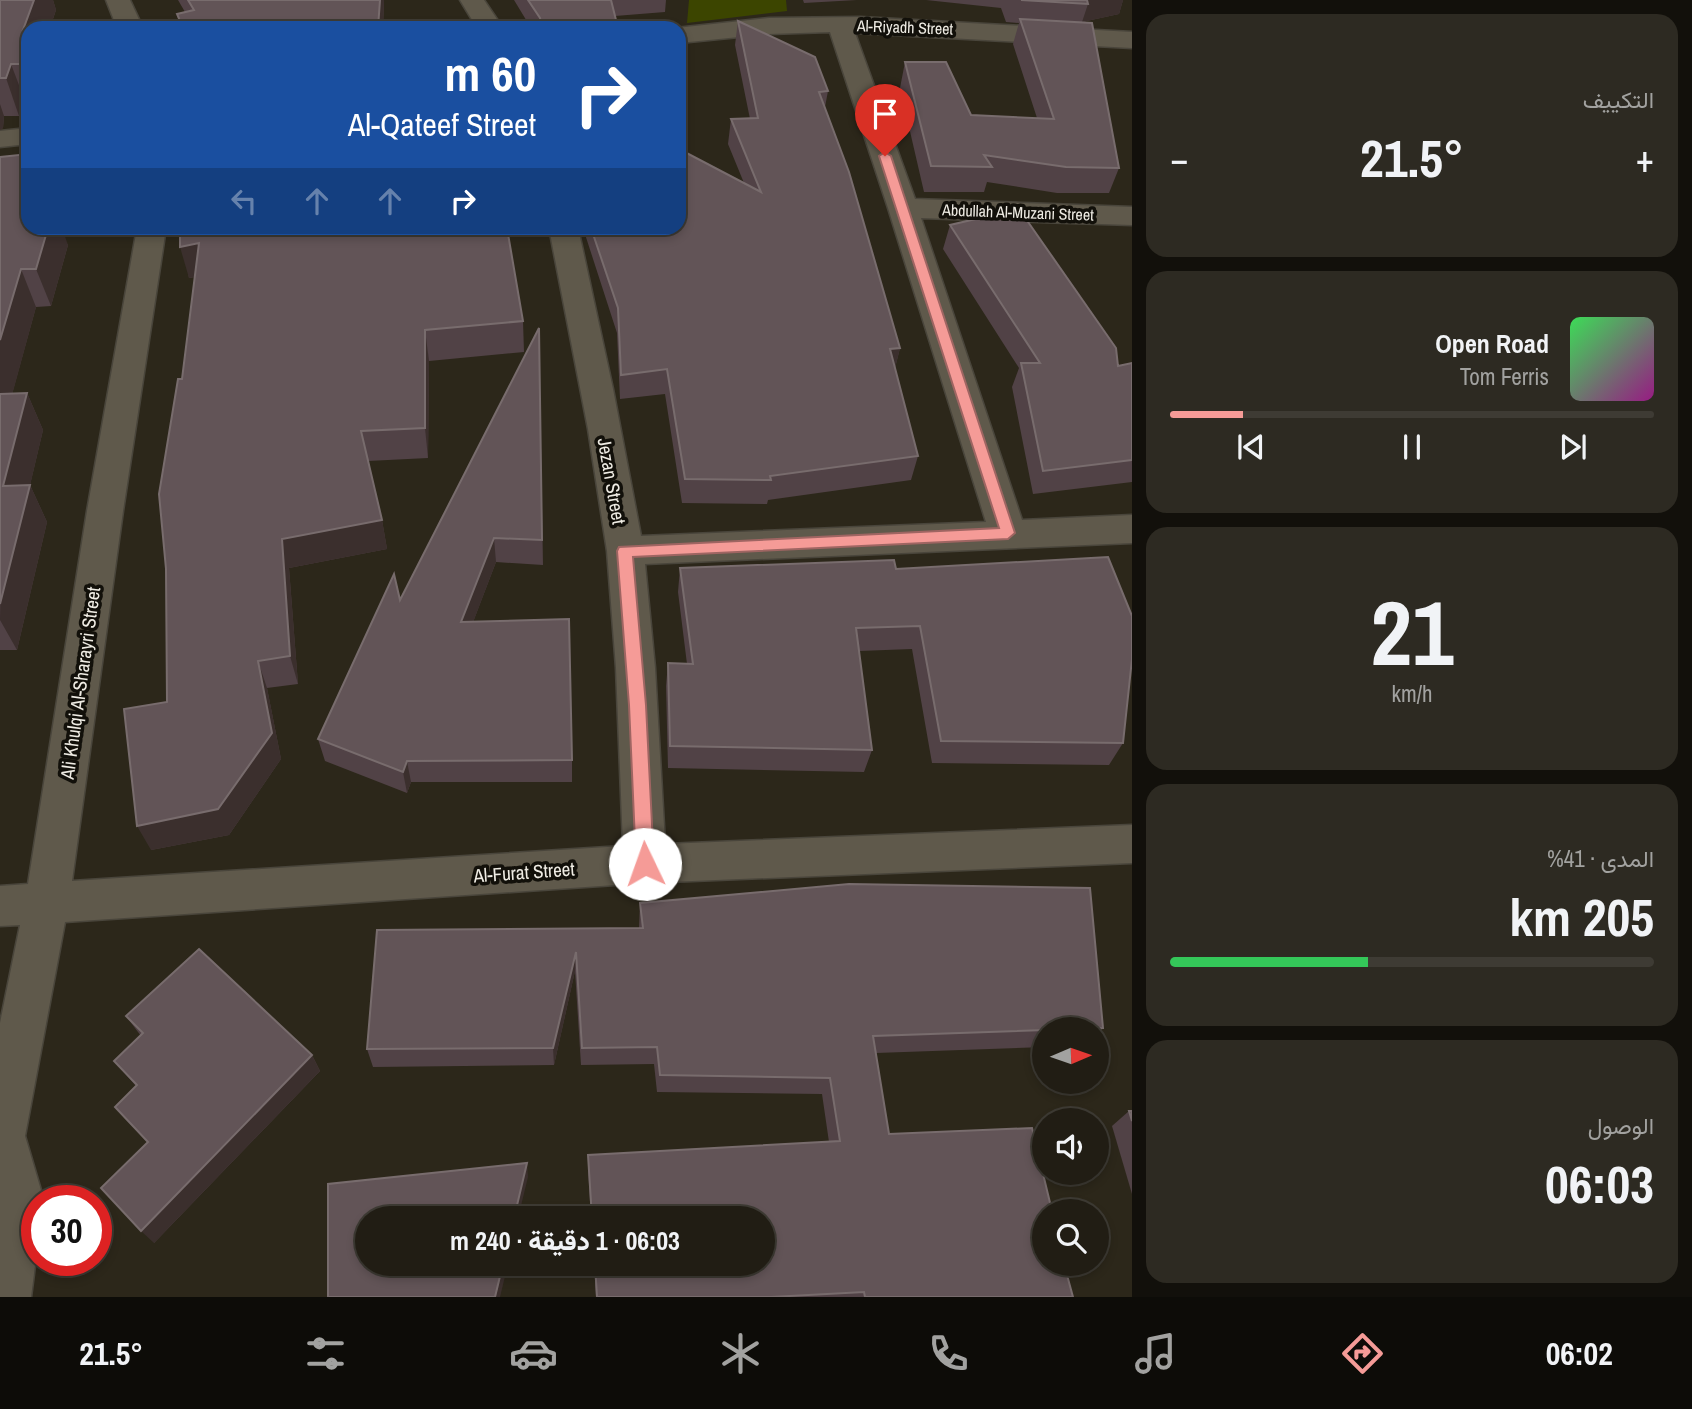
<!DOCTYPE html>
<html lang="ar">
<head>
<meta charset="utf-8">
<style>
	body { margin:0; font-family:"Archivo Narrow",Vazirmatn,sans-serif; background:#2d2a22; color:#f1f3f6; direction:rtl; height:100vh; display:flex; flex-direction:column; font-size:26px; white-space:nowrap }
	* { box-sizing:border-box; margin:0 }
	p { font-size:23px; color:#a2a2a0 }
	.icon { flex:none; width:38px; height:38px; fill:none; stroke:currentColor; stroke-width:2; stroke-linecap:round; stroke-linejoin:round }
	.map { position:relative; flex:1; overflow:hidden; direction:ltr }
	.drawer { display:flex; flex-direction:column; gap:14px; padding:14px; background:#12100b; width:560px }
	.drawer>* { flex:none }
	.hud { position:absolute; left:21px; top:21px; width:665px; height:214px; border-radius:21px; box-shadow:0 4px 10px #0003,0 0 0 2px #3e3b34; direction:rtl; background:#1a4fa0; color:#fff; overflow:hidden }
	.needle { width:46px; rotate:88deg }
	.buttons { position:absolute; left:1032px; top:1017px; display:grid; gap:14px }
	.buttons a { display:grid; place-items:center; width:77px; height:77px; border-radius:50%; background:#211d14; box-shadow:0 4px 10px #0003,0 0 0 2px #3e3b34; font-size:35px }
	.speed { position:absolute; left:21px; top:1185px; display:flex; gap:14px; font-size:35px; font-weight:700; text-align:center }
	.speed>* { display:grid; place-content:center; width:91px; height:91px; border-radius:50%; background:#211d14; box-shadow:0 4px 10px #0003,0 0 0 2px #3e3b34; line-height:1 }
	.speed .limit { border:10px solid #d22; background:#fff; color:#111 }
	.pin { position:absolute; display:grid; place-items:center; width:60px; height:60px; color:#fff; margin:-72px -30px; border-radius:50% 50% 50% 0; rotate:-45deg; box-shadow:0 0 7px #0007 }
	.pin .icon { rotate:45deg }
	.me { position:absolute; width:77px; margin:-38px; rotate:357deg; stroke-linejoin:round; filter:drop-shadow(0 0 5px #0008) }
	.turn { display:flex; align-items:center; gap:24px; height:147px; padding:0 35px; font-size:32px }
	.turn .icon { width:91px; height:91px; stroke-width:2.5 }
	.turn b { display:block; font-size:49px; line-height:60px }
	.lanes { display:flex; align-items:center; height:66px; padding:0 35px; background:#0003; justify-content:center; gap:35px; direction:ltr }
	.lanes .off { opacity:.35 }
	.big { font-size:52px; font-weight:800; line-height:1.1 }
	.drawer .card { flex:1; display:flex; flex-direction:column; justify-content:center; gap:10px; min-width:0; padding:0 24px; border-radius:21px; background:#2d2a22 }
	.drawer .dial { align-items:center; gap:0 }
	.dial b { font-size:91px; line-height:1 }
	.song { display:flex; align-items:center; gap:21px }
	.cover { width:84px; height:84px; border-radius:10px; background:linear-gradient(135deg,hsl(130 70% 55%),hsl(310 70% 35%)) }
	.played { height:7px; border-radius:4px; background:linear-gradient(90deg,#f59b97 15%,#3e3b34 15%) }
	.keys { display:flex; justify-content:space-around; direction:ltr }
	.heat { display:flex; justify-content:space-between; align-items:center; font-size:38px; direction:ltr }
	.charge { height:10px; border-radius:5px; background:linear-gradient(90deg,#34c759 41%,#3e3b34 0) }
	.trip { position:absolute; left:355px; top:1206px; width:420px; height:70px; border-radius:35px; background:#211d14; box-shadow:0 4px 10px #0003,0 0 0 2px #3e3b34; font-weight:800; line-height:70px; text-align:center; direction:rtl }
	.menu { display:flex; height:112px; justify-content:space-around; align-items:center; background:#0d0c08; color:#a2a2a0 }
	.menu .icon { width:49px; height:49px }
	.menu .on { color:#f59b97 }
	.menu b { font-size:32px; color:#f1f3f6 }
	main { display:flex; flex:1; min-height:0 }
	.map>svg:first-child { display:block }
	.green { fill:#3c4500 }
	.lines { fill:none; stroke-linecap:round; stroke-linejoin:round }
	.street-casing { stroke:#49453b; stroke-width:3 }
	.street { fill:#5f594b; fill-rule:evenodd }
	.wall { fill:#514246 }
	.shaded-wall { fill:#3b2f2d }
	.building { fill:#625457; stroke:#786c6d; stroke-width:2 }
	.route { fill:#f59b97; stroke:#9f6562; stroke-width:2 }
	.labels { text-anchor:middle; stroke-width:7; stroke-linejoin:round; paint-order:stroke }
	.far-street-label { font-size:16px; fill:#efece4; stroke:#12100a }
	.street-label { font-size:19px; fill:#efece4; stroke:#12100a }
</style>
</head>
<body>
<main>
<section class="drawer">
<div class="card"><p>التكييف</p>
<div class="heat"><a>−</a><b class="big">21.5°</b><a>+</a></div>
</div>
<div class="card">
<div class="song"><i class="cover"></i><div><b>Open Road</b><p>Tom Ferris</p></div></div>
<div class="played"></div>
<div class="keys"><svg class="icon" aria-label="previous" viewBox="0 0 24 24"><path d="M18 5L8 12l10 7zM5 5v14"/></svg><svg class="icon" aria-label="pause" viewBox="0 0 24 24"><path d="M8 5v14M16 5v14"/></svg><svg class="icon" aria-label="next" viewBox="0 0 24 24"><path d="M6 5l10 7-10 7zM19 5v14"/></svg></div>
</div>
<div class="card dial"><b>21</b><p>km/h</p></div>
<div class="card"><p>المدى · 41%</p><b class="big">205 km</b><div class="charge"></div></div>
<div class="card"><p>الوصول</p><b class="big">06:03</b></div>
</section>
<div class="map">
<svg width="1132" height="1297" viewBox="0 0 1132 1297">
	<rect width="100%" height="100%" fill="#2c271a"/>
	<polygon class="green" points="689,0 786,0 787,11 687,23"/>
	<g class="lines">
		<defs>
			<g id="street">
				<polygon points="106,0 130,0 143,28 117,28"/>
				<polygon points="460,0 484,0 503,28 477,28"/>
				<polygon points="860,17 1132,32 1132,48 855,33 915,199 1132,207 1132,225 921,218 1022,520 1132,515 1132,543 645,564 655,668 665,844 1132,825 1132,863 645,883 65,922 25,1136 43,1197 43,1200 37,1200 37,1250 31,1297 0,1297 0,1023 20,925 0,926 0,886 28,884 87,511 137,228 166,228 123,511 72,881 623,846 616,668 607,551 588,429 549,228 578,228 613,389 641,536 986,522 888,208 830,32 769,34 679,43 679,28 676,28 769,18"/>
				<polygon points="28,128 28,144 0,147 0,131"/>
			</g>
		</defs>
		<use href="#street" class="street-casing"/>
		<use href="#street" class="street"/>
	</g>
	<g class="wall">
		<polygon points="0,0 53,0 56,10 50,28 28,28 28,101 25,101 19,116 4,116 3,128 0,130"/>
		<polygon points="178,0 384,0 383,28 180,28 177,14 185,12"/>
		<polygon points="514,0 666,0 665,12 615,16 618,28 531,28"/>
		<polygon points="803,0 857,0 804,3"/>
		<polygon points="926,0 1123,0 1119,14 1082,22 1119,168 1109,193 1057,193 987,182 984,192 924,192 900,88 905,62 971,115 1037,118 1013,44 1019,23 1006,22 1001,8"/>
		<polygon points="738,21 828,91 825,107 900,348 895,368 918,456 911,480 768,500 767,504 682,503 665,394 620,399 617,333 583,228 679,228 744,183 728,144 731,119 750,119 735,45"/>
		<polygon points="0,157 68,245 51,306 36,307 12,394 27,393 43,430 30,485 47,522 17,650 0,650"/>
		<polygon points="950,225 1118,366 1132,363 1132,482 1033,494 1012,387 1019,368 943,249"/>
		<polygon points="180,228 523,321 524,352 429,361 428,458 368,461 382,520 387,549 289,568 298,684 267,688 281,759 229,835 151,850 167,702 182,379 195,277 189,278"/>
		<polygon points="539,328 543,565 496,562 473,622 572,760 572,782 411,782 407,793 325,761 318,739 400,600"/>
		<polygon points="680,568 896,569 1123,743 1109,765 932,763 912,649 859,651 872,750 864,772 668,768 666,686 668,663 687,664 678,592"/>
		<polygon points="640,903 1103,1028 1097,1034 1097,1029 1045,1029 1045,1047 876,1053 889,1134 1073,1297 596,1297 594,1264 763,1264 763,1218 591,1218 588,1169 588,1155 829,1142 822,1094 657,1092 654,1064 581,1065 575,971 554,1065 373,1067 367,1049 639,928"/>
		<polygon points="126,1016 312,1055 320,1071 154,1243 148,1143 115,1107 136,1086 114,1061 141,1036"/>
		<polygon points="1129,1111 1132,1111 1132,1194 1112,1126"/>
	</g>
	<g class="shaded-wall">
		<polygon points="34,0 53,0 56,10 50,28 28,28 28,45 23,30"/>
		<polygon points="380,0 384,0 383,28 378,28"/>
		<polygon points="1086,0 1123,0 1119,14 1082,22 1088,4"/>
		<polygon points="11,64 25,101 19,116 6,78"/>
		<polygon points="0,104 4,116 3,128 0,130"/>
		<polygon points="44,228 62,228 68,245 51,306 36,269"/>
		<polygon points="199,243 208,274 189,278 180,247"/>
		<polygon points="21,269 36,307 2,432 0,429 0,340"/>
		<polygon points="425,330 429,361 428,458 425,428"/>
		<polygon points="900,348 894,372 890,349"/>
		<polygon points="27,393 43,430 28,494 30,485 47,522 17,650 0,620 3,486"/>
		<polygon points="382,520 387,549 289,568 298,684 290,656 282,539"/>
		<polygon points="494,538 496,562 464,646 461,622"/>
		<polygon points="258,661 267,688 281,759 229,835 151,850 137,826"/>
		<polygon points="407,761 411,782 407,793 403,772"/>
		<polygon points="576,952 575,971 554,1065 553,1048"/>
		<polygon points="312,1055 320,1071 154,1243 141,1231"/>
		<polygon points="527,1163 528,1177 518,1218 514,1218"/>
		<polygon points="503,1264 508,1264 500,1297 495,1297"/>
	</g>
	<g class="building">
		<polygon points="0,0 34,0 23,30 28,30 28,64 11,64 6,78 0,78"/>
		<polygon points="188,0 380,0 378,28 183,28 177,14 194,10"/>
		<polygon points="528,0 611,0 618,28 542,28 540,18"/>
		<polygon points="1021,0 1087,0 1088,4"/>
		<polygon points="1020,19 1092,23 1119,168 1066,167 984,155 992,167 931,166 905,62 946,62 971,115 1054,119"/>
		<polygon points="738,21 815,57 828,91 819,92 849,172 900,348 890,349 918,456 770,476 771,480 685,479 667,369 621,375 618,308 591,228 679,228 679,149 761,192 731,119 758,118"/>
		<polygon points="28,154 28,228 48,228 36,269 21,269 0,340 0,157"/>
		<polygon points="1019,209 1116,348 1118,366 1132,363 1132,460 1043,471 1021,363 1040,363 950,225"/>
		<polygon points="180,228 507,228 523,321 425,330 425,428 361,431 382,520 282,539 290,656 258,661 272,733 218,809 137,826 124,709 167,702 166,569 159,494 178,379 182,379 199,243 180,247"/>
		<polygon points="539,328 542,540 494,538 461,622 569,619 572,760 407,761 403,772 318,739 394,574 400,600"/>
		<polygon points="27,393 3,486 30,485 0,604 0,394"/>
		<polygon points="1108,557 1132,616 1132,659 1123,743 941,741 920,626 856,628 872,750 670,746 668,663 693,664 680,568 894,560 896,569"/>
		<polygon points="849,884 1090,888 1103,1028 873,1036 889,1134 1032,1128 1052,1211 1045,1211 1045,1264 1064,1264 1073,1297 865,1297 864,1292 771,1297 597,1297 595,1264 763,1264 763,1218 592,1218 588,1155 840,1141 830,1078 660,1075 657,1047 582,1048 576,952 553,1048 367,1049 377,930 643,928 640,903"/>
		<polygon points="199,949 312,1055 141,1231 101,1188 148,1142 115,1107 137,1085 114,1061 143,1033 126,1016"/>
		<polygon points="1129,1111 1132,1111 1132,1121"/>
		<polygon points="527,1163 514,1218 368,1218 368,1264 503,1264 495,1297 328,1297 328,1184"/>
	</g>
	<polygon class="route" points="885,152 891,156 1015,533 1008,539 633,557 646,705 654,864 651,870 645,872 639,870 636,864 629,705 617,551 619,547 999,528 879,156"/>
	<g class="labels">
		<g class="far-street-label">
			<text transform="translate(905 27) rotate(2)" y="6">Al-Riyadh Street</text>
			<text transform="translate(1018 212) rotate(2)" y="6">Abdullah Al-Muzani Street</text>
		</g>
		<g class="street-label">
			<text transform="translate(612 481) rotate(80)" y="7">Jezan Street</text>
			<text transform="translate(80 683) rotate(-82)" y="7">Ali Khulqi Al-Sharayri Street</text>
			<text transform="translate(524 872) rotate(-4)" y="7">Al-Furat Street</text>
		</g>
	</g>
</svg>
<div class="buttons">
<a><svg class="needle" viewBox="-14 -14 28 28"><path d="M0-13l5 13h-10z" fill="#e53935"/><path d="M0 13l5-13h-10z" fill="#a2a2a0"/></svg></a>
<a><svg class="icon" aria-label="sound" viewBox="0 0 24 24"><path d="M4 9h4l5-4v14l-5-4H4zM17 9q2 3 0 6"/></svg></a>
<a><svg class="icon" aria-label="search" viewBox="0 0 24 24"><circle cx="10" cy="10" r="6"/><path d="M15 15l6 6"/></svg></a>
</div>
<div class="speed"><div class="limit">30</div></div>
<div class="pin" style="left:885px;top:156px;background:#d93025"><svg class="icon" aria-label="arrive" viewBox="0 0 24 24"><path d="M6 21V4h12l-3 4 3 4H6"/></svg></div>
<svg class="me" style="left:645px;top:864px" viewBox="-20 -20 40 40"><circle r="19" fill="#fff"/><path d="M0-13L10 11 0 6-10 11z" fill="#f59b97"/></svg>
<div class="trip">06:03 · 1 دقيقة · 240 m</div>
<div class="hud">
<div class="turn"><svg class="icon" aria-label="right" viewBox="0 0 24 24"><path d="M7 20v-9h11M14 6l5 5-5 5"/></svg><div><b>60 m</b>Al-Qateef Street</div></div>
<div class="lanes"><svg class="icon off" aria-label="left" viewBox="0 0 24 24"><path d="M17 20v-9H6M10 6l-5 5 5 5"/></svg><svg class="icon off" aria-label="ahead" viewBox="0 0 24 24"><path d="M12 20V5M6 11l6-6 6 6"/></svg><svg class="icon off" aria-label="ahead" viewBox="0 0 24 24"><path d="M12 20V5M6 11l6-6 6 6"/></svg><svg class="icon" aria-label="right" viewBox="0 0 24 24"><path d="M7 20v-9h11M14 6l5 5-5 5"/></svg></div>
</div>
</div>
</main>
<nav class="menu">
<b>06:02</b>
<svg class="icon on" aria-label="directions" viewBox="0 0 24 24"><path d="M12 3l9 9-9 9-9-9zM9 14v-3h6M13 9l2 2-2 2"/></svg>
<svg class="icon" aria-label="music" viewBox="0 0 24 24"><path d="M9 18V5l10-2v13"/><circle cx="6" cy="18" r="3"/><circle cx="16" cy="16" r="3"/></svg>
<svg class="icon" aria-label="phone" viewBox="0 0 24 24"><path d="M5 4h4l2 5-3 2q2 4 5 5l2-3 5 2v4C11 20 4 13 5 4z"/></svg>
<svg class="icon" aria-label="climate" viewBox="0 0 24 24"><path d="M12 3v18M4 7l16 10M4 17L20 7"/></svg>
<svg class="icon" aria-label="car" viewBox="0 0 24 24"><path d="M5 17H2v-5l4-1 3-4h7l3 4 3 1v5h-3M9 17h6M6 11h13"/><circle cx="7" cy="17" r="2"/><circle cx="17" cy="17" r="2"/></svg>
<svg class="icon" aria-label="filters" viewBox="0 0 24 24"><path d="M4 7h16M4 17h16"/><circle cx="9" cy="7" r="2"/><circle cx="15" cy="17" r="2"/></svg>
<b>21.5°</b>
</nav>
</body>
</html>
